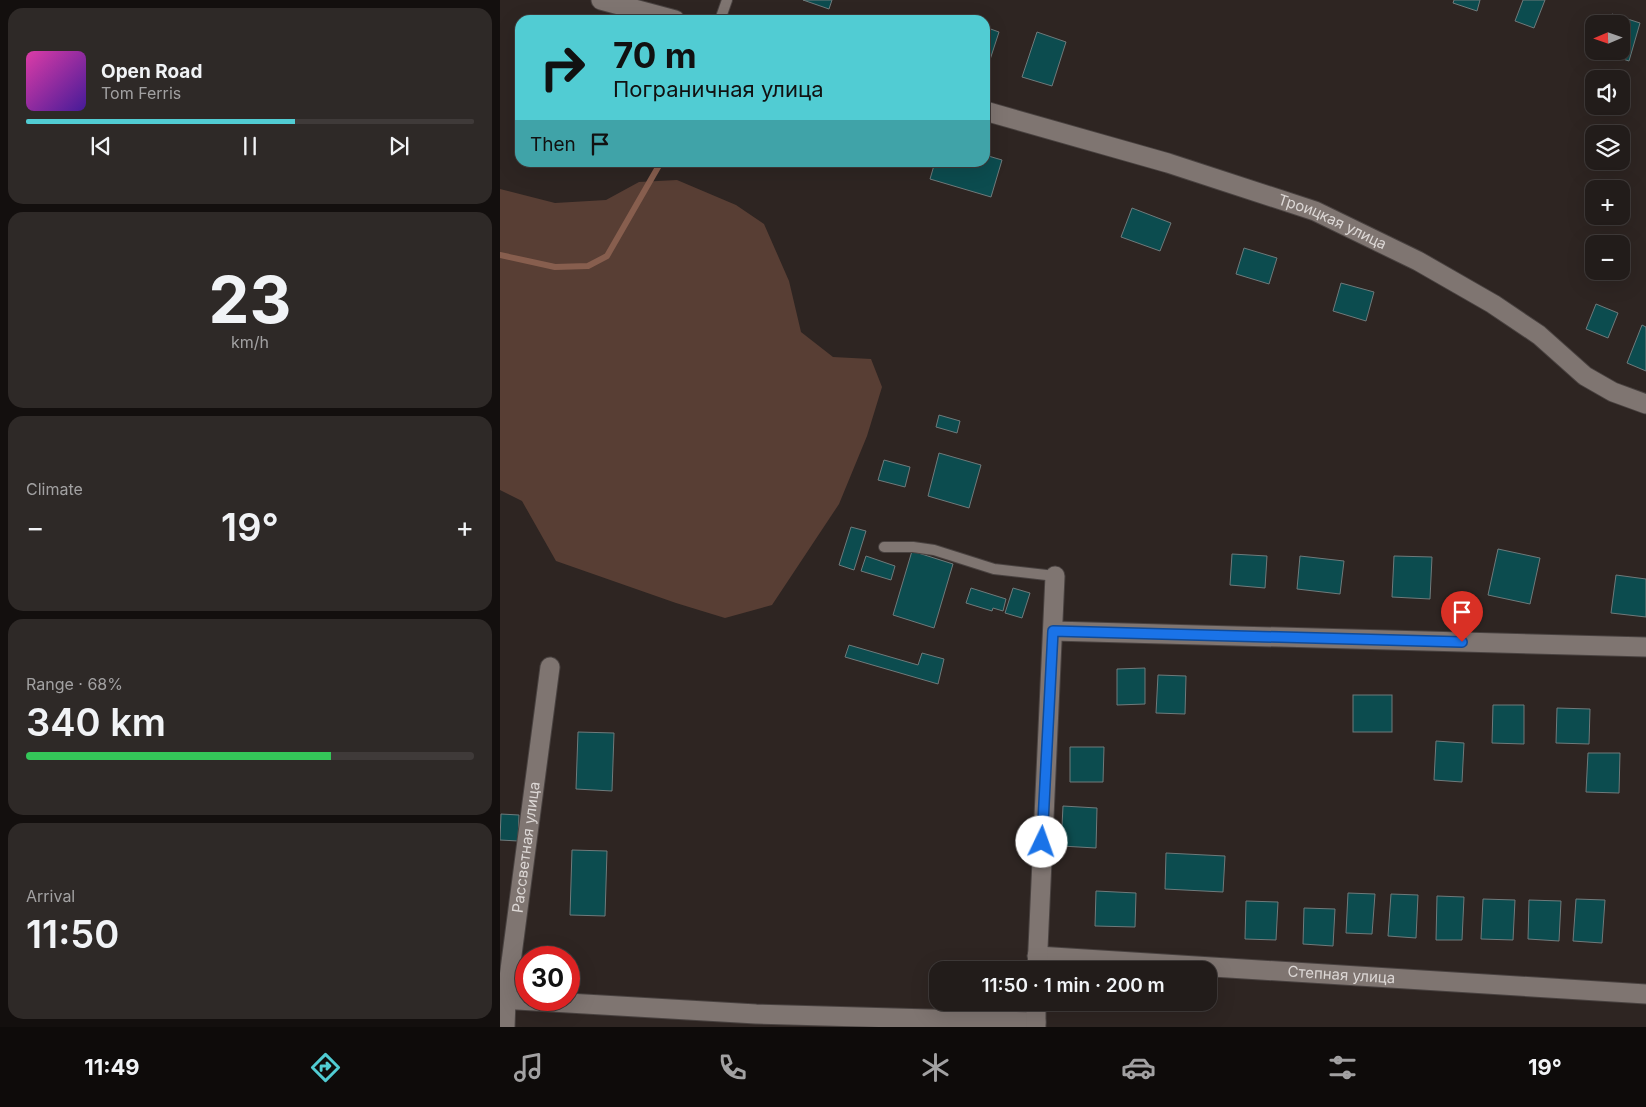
<!DOCTYPE html>
<html lang="en">
<head>
<meta charset="utf-8">
<style>
	body { margin:0; font-family:Inter,sans-serif; background:#2e2927; color:#f1f3f6; height:100vh; display:flex; flex-direction:column; font-size:19px; white-space:nowrap }
	* { box-sizing:border-box; margin:0 }
	p { font-size:16px; color:#a2a1a2 }
	.icon { flex:none; width:28px; height:28px; fill:none; stroke:currentColor; stroke-width:2; stroke-linecap:round; stroke-linejoin:round }
	.map { position:relative; flex:1; overflow:hidden }
	.details { display:flex; flex-direction:column; gap:8px; padding:8px; background:#130f0e; width:500px }
	.details>* { flex:none }
	.hud { position:absolute; left:15px; top:15px; width:475px; height:152px; border-radius:15px; box-shadow:0 5px 20px #0002,0 0 0 1px #3f3a39; background:#51ccd3; color:#111; overflow:hidden }
	.needle { width:32px; rotate:268deg }
	.fabs { position:absolute; left:1085px; top:15px; display:grid; gap:10px }
	.fabs a { display:grid; place-items:center; width:45px; height:45px; border-radius:10px; background:#221c1a; box-shadow:0 5px 20px #0002,0 0 0 1px #3f3a39; font-size:25px }
	.speed { position:absolute; left:15px; top:946px; display:flex; gap:10px; font-size:25px; font-weight:700; text-align:center }
	.speed>* { display:grid; place-content:center; width:65px; height:65px; border-radius:50%; background:#221c1a; box-shadow:0 5px 20px #0002,0 0 0 1px #3f3a39; line-height:1 }
	.speed .limit { border:8px solid #d22; background:#fff; color:#111 }
	.pin { position:absolute; display:grid; place-items:center; width:42px; height:42px; color:#fff; margin:-51px -21px; border-radius:50% 50% 50% 0; rotate:-45deg; box-shadow:0 0 5px #0007 }
	.pin .icon { rotate:45deg }
	.me { position:absolute; width:55px; margin:-28px; rotate:3deg; stroke-linejoin:round; filter:drop-shadow(0 0 4px #0008) }
	.turn { display:flex; align-items:center; gap:18px; height:105px; padding:0 15px; font-size:22px }
	.turn .icon { width:65px; height:65px; stroke-width:2.5 }
	.turn b { display:block; font-size:35px; line-height:42px }
	.then { display:flex; align-items:center; height:48px; padding:0 15px; background:#0003; gap:10px; font-size:19px }
	.big { font-size:38px; font-weight:600; line-height:1.1 }
	.details .widget { flex:1; display:flex; flex-direction:column; justify-content:center; gap:8px; min-width:0; padding:0 18px; border-radius:15px; background:#2e2927 }
	.details .dial { align-items:center; gap:0 }
	.dial b { font-size:65px; line-height:1 }
	.song { display:flex; align-items:center; gap:15px }
	.cover { width:60px; height:60px; border-radius:8px; background:linear-gradient(135deg,hsl(320 70% 55%),hsl(260 70% 35%)) }
	.played { height:5px; border-radius:2px; background:linear-gradient(90deg,#51ccd3 60%,#3f3a39 60%) }
	.keys { display:flex; justify-content:space-around; direction:ltr }
	.heat { display:flex; justify-content:space-between; align-items:center; font-size:28px; direction:ltr }
	.charge { height:8px; border-radius:4px; background:linear-gradient(90deg,#34c759 68%,#3f3a39 0) }
	.trip { position:absolute; left:429px; top:961px; width:288px; height:50px; border-radius:15px; background:#221c1a; box-shadow:0 5px 20px #0002,0 0 0 1px #3f3a39; font-weight:600; line-height:50px; text-align:center }
	.menu { display:flex; height:80px; justify-content:space-around; align-items:center; background:#0e0b0a; color:#a2a1a2 }
	.menu .icon { width:35px; height:35px }
	.menu .selected { color:#51ccd3 }
	.menu b { font-size:22px; color:#f1f3f6 }
	main { display:flex; flex:1; min-height:0 }
	.map>svg:first-child { display:block }
	.green { fill:#583e34 }
	.lines { fill:none; stroke-linecap:round; stroke-linejoin:round }
	.stream { stroke:#875e4e; stroke-width:6 }
	.building { fill:#0c4c4f; stroke:#6f7a7b }
	.lane-casing { stroke:#494240; stroke-width:12 }
	.street-casing { stroke:#494240; stroke-width:21 }
	.lane { stroke:#7f7571; stroke-width:10 }
	.street { stroke:#7f7571; stroke-width:19 }
	.route-casing { stroke:#114b97; stroke-width:12 }
	.route { stroke:#1a73e8; stroke-width:9 }
	.labels { text-anchor:middle; stroke-width:5; stroke-linejoin:round; paint-order:stroke }
	.street-label { font-size:15px; fill:#dcd7d5; stroke:#2e2522 }
</style>
</head>
<body>
<main>
<section class="details">
<div class="widget">
<div class="song"><i class="cover"></i><div><b>Open Road</b><p>Tom Ferris</p></div></div>
<div class="played"></div>
<div class="keys"><svg class="icon" aria-label="previous" viewBox="0 0 24 24"><path d="M18 5L8 12l10 7zM5 5v14"/></svg><svg class="icon" aria-label="pause" viewBox="0 0 24 24"><path d="M8 5v14M16 5v14"/></svg><svg class="icon" aria-label="next" viewBox="0 0 24 24"><path d="M6 5l10 7-10 7zM19 5v14"/></svg></div>
</div>
<div class="widget dial"><b>23</b><p>km/h</p></div>
<div class="widget"><p>Climate</p>
<div class="heat"><a>−</a><b class="big">19°</b><a>+</a></div>
</div>
<div class="widget"><p>Range · 68%</p><b class="big">340 km</b><div class="charge"></div></div>
<div class="widget"><p>Arrival</p><b class="big">11:50</b></div>
</section>
<div class="map">
<svg width="1146" height="1027" viewBox="0 0 1146 1027">
	<rect width="100%" height="100%" fill="#2e2522"/>
	<polygon class="green" points="177,180 236,205 264,224 289,281 301,332 333,357 371,359 382,387 367,436 339,504 272,605 225,618 176,603 56,561 22,501 0,490 0,189 55,203 106,200 139,182"/>
	<g class="lines">
		<polyline class="stream" points="0,255 55,267 88,266 107,256 161,162"/>
	</g>
	<g class="building">
		<polygon points="303,0 332,0 329,9"/>
		<polygon points="954,0 980,0 977,11 953,3"/>
		<polygon points="1023,0 1045,0 1034,28 1015,21"/>
		<polygon points="1112,14 1140,23 1129,61 1101,52 1121,51 1121,24 1109,24"/>
		<polygon points="485,27 499,32 486,72 485,71"/>
		<polygon points="537,32 566,42 552,86 522,77"/>
		<polygon points="485,155 502,160 491,197 430,179 435,162 485,162"/>
		<polygon points="632,208 671,223 660,251 621,237"/>
		<polygon points="744,248 777,258 769,284 736,274"/>
		<polygon points="841,283 874,292 866,321 833,311"/>
		<polygon points="1096,304 1118,313 1108,338 1086,329"/>
		<polygon points="1142,325 1146,327 1146,371 1127,363"/>
		<polygon points="439,415 460,421 457,433 436,427"/>
		<polygon points="439,453 481,465 469,508 428,496"/>
		<polygon points="384,460 410,467 405,487 378,480"/>
		<polygon points="351,527 366,531 354,570 339,565"/>
		<polygon points="998,549 1040,558 1030,604 988,595"/>
		<polygon points="412,551 453,564 434,628 393,615"/>
		<polygon points="732,554 767,556 765,588 730,585"/>
		<polygon points="366,556 395,566 391,580 361,571"/>
		<polygon points="800,556 844,561 840,594 797,589"/>
		<polygon points="894,556 932,557 930,599 892,597"/>
		<polygon points="1116,575 1146,579 1146,617 1111,613"/>
		<polygon points="471,588 506,599 503,611 493,608 492,611 466,603"/>
		<polygon points="513,588 530,593 522,618 505,613"/>
		<polygon points="349,645 418,665 422,653 444,659 438,684 345,657"/>
		<polygon points="645,668 645,704 617,705 617,669"/>
		<polygon points="658,675 686,676 685,714 656,713"/>
		<rect x="853" y="695" width="39" height="37"/>
		<polygon points="993,705 1024,705 1024,744 992,743"/>
		<polygon points="1057,708 1090,709 1089,744 1056,743"/>
		<polygon points="78,732 114,733 112,791 76,789"/>
		<polygon points="936,741 964,743 962,782 934,780"/>
		<polygon points="570,747 604,747 603,782 570,782"/>
		<polygon points="1088,753 1120,753 1119,793 1086,792"/>
		<polygon points="563,806 597,808 596,848 561,846"/>
		<polygon points="1,814 19,815 18,841 0,840"/>
		<polygon points="72,850 107,851 105,916 70,915"/>
		<polygon points="666,853 725,856 723,892 665,889"/>
		<polygon points="596,891 636,893 635,927 595,926"/>
		<polygon points="848,893 875,894 872,934 846,933"/>
		<polygon points="891,894 918,895 916,938 888,936"/>
		<polygon points="937,896 964,897 962,940 936,940"/>
		<polygon points="983,899 1015,900 1013,940 981,939"/>
		<polygon points="1076,899 1105,900 1102,943 1073,941"/>
		<polygon points="1029,900 1061,901 1059,941 1028,939"/>
		<polygon points="746,901 778,902 776,940 745,939"/>
		<polygon points="804,908 835,909 833,946 803,944"/>
	</g>
	<g class="lines">
		<defs>
			<g id="lane">
				<polyline points="220,20 227,0"/>
				<polyline points="384,547 413,547 434,550 494,569 555,576"/>
			</g>
			<g id="street">
				<polyline points="101,0 175,20"/>
				<path id="s1" d="M485,111L668,163L815,211L918,261L993,304L1039,335L1085,376L1113,392L1146,404"/>
				<polyline points="553,631 1146,647"/>
				<path id="s2" d="M537,956L1146,994"/>
				<polyline points="537,970 555,576"/>
				<polyline points="0,999 256,1014 536,1022"/>
				<path id="s3" d="M5,1027L6,1000L50,667"/>
				<polyline points="536,1027 536,1002"/>
			</g>
		</defs>
		<use href="#lane" class="lane-casing"/>
		<use href="#street" class="street-casing"/>
		<use href="#lane" class="lane"/>
		<use href="#street" class="street"/>
	</g>
	<g class="lines">
		<defs>
			<polyline id="route" points="542,842 553,631 962,642"/>
		</defs>
		<use href="#route" class="route-casing"/>
		<use href="#route" class="route"/>
	</g>
	<g class="labels">
		<g class="street-label">
			<text dy="5" stroke="none"><textPath href="#s1" startOffset="365">Троицкая улица</textPath></text>
			<text dy="5" stroke="none"><textPath href="#s3" startOffset="181">Рассветная улица</textPath></text>
			<text dy="5" stroke="none"><textPath href="#s2" startOffset="305">Степная улица</textPath></text>
		</g>
	</g>
</svg>
<div class="fabs">
<a><svg class="needle" viewBox="-14 -14 28 28"><path d="M0-13l5 13h-10z" fill="#e53935"/><path d="M0 13l5-13h-10z" fill="#a2a1a2"/></svg></a>
<a><svg class="icon" aria-label="sound" viewBox="0 0 24 24"><path d="M4 9h4l5-4v14l-5-4H4zM17 9q2 3 0 6"/></svg></a>
<a><svg class="icon" aria-label="layers" viewBox="0 0 24 24"><path d="M12 4l9 5-9 5-9-5zM3 14l9 5 9-5"/></svg></a>
<a>+</a>
<a>−</a>
</div>
<div class="speed"><div class="limit">30</div></div>
<div class="pin" style="left:962px;top:642px;background:#d93025"><svg class="icon" aria-label="arrive" viewBox="0 0 24 24"><path d="M6 21V4h12l-3 4 3 4H6"/></svg></div>
<svg class="me" style="left:542px;top:842px" viewBox="-20 -20 40 40"><circle r="19" fill="#fff"/><path d="M0-13L10 11 0 6-10 11z" fill="#1a73e8"/></svg>
<div class="trip">11:50 · 1 min · 200 m</div>
<div class="hud">
<div class="turn"><svg class="icon" aria-label="right" viewBox="0 0 24 24"><path d="M7 20v-9h11M14 6l5 5-5 5"/></svg><div><b>70 m</b>Пограничная улица</div></div>
<div class="then">Then<svg class="icon" aria-label="arrive" viewBox="0 0 24 24"><path d="M6 21V4h12l-3 4 3 4H6"/></svg></div>
</div>
</div>
</main>
<nav class="menu">
<b>11:49</b>
<svg class="icon selected" aria-label="directions" viewBox="0 0 24 24"><path d="M12 3l9 9-9 9-9-9zM9 14v-3h6M13 9l2 2-2 2"/></svg>
<svg class="icon" aria-label="music" viewBox="0 0 24 24"><path d="M9 18V5l10-2v13"/><circle cx="6" cy="18" r="3"/><circle cx="16" cy="16" r="3"/></svg>
<svg class="icon" aria-label="phone" viewBox="0 0 24 24"><path d="M5 4h4l2 5-3 2q2 4 5 5l2-3 5 2v4C11 20 4 13 5 4z"/></svg>
<svg class="icon" aria-label="climate" viewBox="0 0 24 24"><path d="M12 3v18M4 7l16 10M4 17L20 7"/></svg>
<svg class="icon" aria-label="car" viewBox="0 0 24 24"><path d="M5 17H2v-5l4-1 3-4h7l3 4 3 1v5h-3M9 17h6M6 11h13"/><circle cx="7" cy="17" r="2"/><circle cx="17" cy="17" r="2"/></svg>
<svg class="icon" aria-label="filters" viewBox="0 0 24 24"><path d="M4 7h16M4 17h16"/><circle cx="9" cy="7" r="2"/><circle cx="15" cy="17" r="2"/></svg>
<b>19°</b>
</nav>
</body>
</html>
